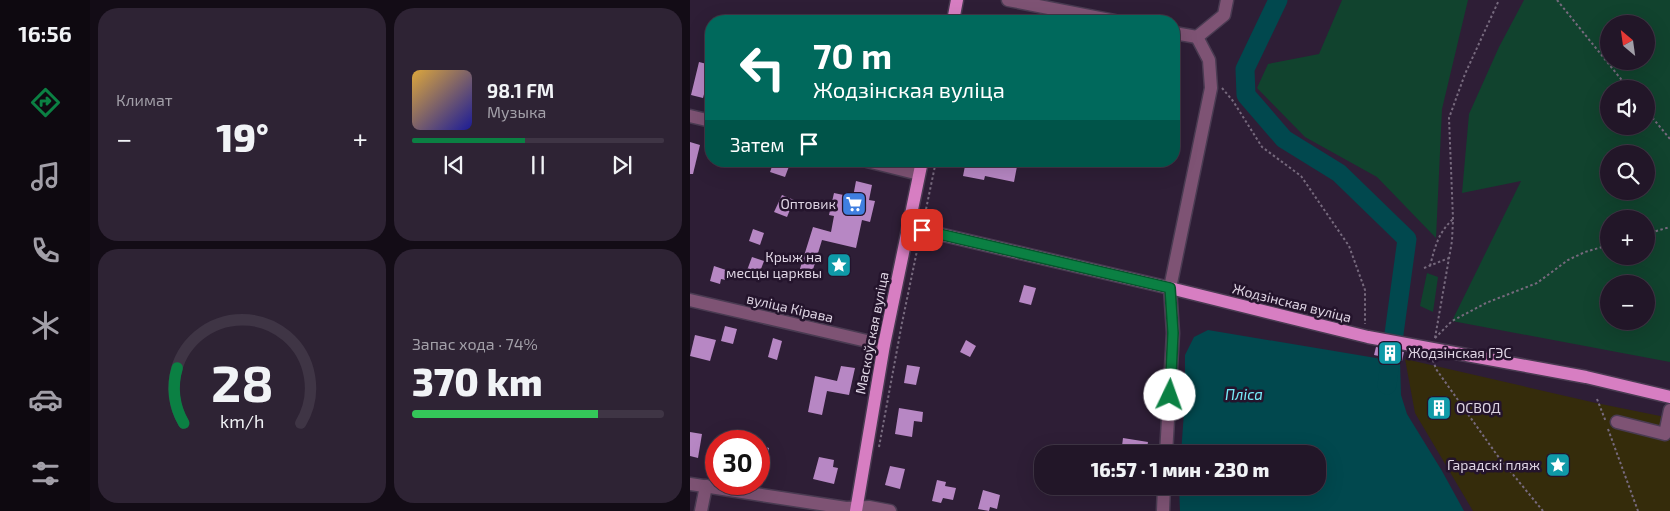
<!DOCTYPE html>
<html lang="ru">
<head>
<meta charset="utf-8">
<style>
	body { margin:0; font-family:"Exo 2",sans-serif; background:#2e2334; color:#f1f3f6; height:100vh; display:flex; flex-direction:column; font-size:19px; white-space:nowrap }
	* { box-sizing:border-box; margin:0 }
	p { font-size:16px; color:#a29fa8 }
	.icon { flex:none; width:28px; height:28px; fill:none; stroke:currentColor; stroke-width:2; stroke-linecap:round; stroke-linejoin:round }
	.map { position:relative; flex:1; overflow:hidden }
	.panel { display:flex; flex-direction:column; gap:8px; padding:8px; background:#130c16; width:600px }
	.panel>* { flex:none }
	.hud { position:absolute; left:15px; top:15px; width:475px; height:152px; border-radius:20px; box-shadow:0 5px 20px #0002,0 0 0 1px #3f3545; background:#00695c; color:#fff; overflow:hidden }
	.needle { width:32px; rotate:331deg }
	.tools { position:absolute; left:910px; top:15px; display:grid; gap:10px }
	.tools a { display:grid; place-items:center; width:55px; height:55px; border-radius:50%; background:#221628; box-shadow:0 5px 20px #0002,0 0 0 1px #3f3545; font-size:25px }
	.speed { position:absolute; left:15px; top:430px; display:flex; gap:10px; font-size:25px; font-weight:700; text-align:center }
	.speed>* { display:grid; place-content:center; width:65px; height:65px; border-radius:50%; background:#221628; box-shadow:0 5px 20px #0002,0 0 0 1px #3f3545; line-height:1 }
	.speed .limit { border:8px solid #d22; background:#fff; color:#111 }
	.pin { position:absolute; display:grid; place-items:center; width:42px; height:42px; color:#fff; margin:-21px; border-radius:10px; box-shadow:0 2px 8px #0006 }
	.me { position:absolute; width:55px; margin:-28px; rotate:3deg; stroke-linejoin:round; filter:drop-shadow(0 0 4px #0008) }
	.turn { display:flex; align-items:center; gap:18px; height:105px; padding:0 25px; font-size:22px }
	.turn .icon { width:65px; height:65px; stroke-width:2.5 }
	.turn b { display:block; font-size:35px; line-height:42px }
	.then { display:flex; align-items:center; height:48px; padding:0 25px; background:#0003; gap:10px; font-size:19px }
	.big { font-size:38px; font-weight:800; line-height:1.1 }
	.panel .widget { flex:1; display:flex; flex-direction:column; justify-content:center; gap:8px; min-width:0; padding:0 18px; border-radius:20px; background:#2e2334 }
	.panel .dial { align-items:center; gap:0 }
	.dial svg { height:130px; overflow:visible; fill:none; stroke:#3f3545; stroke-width:7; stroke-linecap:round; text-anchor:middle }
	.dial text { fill:#f1f3f6; stroke:none }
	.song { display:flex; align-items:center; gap:15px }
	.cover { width:60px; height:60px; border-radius:8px; background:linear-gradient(135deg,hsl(40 70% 55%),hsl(240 70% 35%)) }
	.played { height:5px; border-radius:2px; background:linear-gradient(90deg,#0b8043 45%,#3f3545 45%) }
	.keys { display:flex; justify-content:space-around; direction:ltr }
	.heat { display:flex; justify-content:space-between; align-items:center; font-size:28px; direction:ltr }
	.charge { height:8px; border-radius:4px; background:linear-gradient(90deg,#34c759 74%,#3f3545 0) }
	.panel .tiles { flex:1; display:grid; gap:8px; grid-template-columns:repeat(2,1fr) }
	.trip { position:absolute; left:344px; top:445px; width:292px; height:50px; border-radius:20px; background:#221628; box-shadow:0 5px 20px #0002,0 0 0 1px #3f3545; font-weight:800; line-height:50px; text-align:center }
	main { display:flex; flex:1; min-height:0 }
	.dock { display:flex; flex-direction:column; width:90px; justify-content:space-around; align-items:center; background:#0e0910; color:#a29fa8 }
	.dock .icon { width:35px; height:35px }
	.dock .active { color:#0b8043 }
	.dock b { font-size:22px; color:#f1f3f6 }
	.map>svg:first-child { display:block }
	.green { fill:#11432e; fill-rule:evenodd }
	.sand { fill:#352c0b }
	.water { fill:#01484e }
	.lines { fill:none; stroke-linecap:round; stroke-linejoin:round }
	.river { stroke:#01484e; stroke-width:19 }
	.building { fill:#b787c4 }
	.minor-casing { stroke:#4a3b52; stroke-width:15 }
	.major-casing { stroke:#4a3b52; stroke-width:15 }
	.path { stroke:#776a7e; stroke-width:2; stroke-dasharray:2.5 2.5; stroke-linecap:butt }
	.minor { stroke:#7e5374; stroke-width:12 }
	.major { stroke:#d77ec2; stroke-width:12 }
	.route-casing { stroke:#07532c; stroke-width:12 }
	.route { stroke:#0b8043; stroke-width:9 }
	.labels { text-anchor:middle; stroke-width:5; stroke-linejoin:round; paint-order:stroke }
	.poi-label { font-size:14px; fill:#ded4e3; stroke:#24142c; text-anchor:end }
	.street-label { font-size:14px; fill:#ded4e3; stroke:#24142c }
	.water-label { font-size:15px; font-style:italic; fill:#77ebf9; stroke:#24142c }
</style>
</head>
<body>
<main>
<nav class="dock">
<b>16:56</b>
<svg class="icon active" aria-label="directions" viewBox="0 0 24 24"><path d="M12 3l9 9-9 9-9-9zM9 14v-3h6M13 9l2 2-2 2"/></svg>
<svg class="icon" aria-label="music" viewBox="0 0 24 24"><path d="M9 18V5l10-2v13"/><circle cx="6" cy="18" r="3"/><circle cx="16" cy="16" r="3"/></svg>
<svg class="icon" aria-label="phone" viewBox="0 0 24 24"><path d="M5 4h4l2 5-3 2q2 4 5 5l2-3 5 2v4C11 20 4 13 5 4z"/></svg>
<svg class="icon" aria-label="climate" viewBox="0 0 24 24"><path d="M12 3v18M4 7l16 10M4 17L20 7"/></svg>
<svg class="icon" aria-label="car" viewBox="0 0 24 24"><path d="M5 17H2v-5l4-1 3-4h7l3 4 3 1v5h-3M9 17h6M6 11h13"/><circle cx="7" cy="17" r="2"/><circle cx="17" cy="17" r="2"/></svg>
<svg class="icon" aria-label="filters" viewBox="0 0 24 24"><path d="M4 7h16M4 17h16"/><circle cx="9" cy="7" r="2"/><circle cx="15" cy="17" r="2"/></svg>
</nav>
<section class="panel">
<div class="tiles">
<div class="widget"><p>Климат</p>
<div class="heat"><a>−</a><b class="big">19°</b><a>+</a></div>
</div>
<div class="widget">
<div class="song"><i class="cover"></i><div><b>98.1 FM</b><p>Музыка</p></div></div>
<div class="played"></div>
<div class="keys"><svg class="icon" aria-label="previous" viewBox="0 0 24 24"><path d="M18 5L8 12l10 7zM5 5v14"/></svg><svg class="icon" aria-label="pause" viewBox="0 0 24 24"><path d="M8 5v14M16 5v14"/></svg><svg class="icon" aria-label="next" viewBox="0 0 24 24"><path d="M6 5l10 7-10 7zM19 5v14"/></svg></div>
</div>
<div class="widget dial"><svg viewBox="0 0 100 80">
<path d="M14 69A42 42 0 1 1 86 69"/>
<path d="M14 69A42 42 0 0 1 10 35" stroke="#0b8043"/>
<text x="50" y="56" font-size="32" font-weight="700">28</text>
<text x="50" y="72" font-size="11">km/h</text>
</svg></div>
<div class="widget"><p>Запас хода · 74%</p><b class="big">370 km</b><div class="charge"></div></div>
</div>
</section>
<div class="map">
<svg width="980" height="511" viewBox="0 0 980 511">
	<rect width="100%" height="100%" fill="#2e1e36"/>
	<g class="green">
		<polygon points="652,0 778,0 752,109 746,238 687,177 615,137 567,88 578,64 629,54"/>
		<path d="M834,0H980V362L762,321L831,181L772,193L779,114L809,47ZM919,24H956V61H919ZM919,89H956V126H919ZM919,154H956V191H919ZM919,219H956V256H919ZM919,284H956V321H919Z"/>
		<polygon points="737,273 748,277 743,312 730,306"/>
	</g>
	<polygon class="sand" points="715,359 906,403 980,418 980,511 783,511 725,413"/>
	<polygon class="water" points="518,330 710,362 711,395 717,414 752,471 774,511 490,511 489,486 628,486 628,454 491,454 495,398 495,355 504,337"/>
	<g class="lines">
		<polyline class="river" points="588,0 555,69 556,95 594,139 649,173 717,239 697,385"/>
	</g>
	<g class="building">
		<polygon points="9,62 21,65 21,76 19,75 13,98 1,95"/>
		<polygon points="0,142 10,145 3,174 0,174"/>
		<polygon points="84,161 101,161 95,177 80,172"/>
		<polygon points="276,161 328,161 324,182 295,176 294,180 273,176"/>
		<polygon points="166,181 182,185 179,200 185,201 180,222 172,220 166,248 132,240 121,276 109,272 123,227 141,232 144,216 139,215 144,193 163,197"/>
		<polygon points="92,195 104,200 97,217 84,212"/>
		<polygon points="63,229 74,233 70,245 59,241"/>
		<polygon points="62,257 74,261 68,277 56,273"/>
		<polygon points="24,266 39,271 36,280 31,279 30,284 20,281"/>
		<polygon points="334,285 346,288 341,305 329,302"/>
		<polygon points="35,326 47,329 43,344 31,341"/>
		<polygon points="5,335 26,340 20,361 0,356"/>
		<polygon points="83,338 92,341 87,360 78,357"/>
		<polygon points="276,340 286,346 280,357 270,352"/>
		<polygon points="686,347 714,352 712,361 684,355"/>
		<polygon points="217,365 230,367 226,385 214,383"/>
		<polygon points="151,366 165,368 159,395 137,391 132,415 118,412 125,376 147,381"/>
		<polygon points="209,408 233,412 232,422 224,421 222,437 205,434"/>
		<polygon points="0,432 12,434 8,458 0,456"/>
		<polygon points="433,438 458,442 456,454 431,454"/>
		<polygon points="69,445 79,448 72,475 69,475"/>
		<polygon points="129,457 144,460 143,467 148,468 144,484 123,479"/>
		<polygon points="200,466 215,469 210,489 195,485"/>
		<polygon points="247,480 256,482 255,486 266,488 263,500 253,498 251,503 242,501"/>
		<polygon points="293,490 310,495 307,509 300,507 299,511 288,509"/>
	</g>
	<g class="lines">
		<defs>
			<g id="minor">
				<polyline points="318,0 425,21"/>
				<polyline points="484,33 507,37"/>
				<polyline points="0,116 21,121"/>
				<polyline points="177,161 229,174"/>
				<polyline points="0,300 194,345"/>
				<polyline points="927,422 975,434 980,410"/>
				<polyline points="476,454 483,333 480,288 521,88 519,60 507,37 534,15 537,0"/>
				<polyline points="0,484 156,508 179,507 200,511"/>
				<polyline points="11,511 16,486"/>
				<polyline points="473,511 474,486"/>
			</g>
			<g id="major">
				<polyline points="263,21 267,0"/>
				<polyline points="219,227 480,288 678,337 896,377 980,397"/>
				<polyline points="166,511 194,345 232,161"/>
			</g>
		</defs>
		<use href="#minor" class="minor-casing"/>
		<use href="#major" class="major-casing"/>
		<g class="path">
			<polyline points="867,0 939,89"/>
			<polyline points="532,88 543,101 572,147 611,176 659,246 675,290 675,324"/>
			<polyline points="956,110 980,139"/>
			<polyline points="234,219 246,161"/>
			<polyline points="956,234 980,227"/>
			<path d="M740,266C745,247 748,233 763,219"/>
			<polyline points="734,268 759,258"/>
			<polyline points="745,338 762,241 763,219 759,118 775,74 809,0"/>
			<polyline points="745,338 762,321 796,303 847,283 878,260 895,252 919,245"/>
			<polyline points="743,360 746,369 807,455 853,511"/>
			<polyline points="907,399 916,422"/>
			<polyline points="918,429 948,511"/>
			<polyline points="189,447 212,323 229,241"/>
		</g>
		<use href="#minor" class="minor"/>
		<use href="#major" class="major"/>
	</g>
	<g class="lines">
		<defs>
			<polyline id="route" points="232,230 480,288 483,333 480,395"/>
		</defs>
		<use href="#route" class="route-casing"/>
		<use href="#route" class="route"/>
	</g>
	<defs>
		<symbol id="supermarket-square" viewBox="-11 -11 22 22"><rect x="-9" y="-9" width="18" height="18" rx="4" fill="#3f7fe0" stroke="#24142c"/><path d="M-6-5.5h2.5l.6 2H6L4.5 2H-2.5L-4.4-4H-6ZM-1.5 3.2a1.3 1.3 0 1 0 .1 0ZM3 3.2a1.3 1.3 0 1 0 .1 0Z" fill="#fff"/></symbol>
		<symbol id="sight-square" viewBox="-11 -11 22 22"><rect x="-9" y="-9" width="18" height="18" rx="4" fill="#0f9aa8" stroke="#24142c"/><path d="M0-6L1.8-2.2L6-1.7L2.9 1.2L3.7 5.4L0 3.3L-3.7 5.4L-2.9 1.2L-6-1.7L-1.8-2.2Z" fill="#fff"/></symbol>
		<symbol id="building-square" viewBox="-11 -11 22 22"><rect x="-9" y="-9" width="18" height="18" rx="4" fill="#0f9aa8" stroke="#24142c"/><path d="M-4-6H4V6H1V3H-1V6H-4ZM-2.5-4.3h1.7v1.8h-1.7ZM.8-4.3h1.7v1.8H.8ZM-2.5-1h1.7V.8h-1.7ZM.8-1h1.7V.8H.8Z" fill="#fff"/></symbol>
	</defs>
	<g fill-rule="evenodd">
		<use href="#supermarket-square" x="150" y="190" width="28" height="28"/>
		<use href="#sight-square" x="135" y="251" width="28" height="28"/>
		<use href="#building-square" x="686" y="339" width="28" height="28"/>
		<use href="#building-square" x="735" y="394" width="28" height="28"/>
		<use href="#sight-square" x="854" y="451" width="28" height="28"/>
	</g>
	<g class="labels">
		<g class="poi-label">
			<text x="146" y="209">Оптовик</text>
			<text x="132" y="262">Крыж на<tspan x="132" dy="16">месцы царквы</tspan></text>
			<text x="718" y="358" text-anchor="start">Жодзінская ГЭС</text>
			<text x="766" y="413" text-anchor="start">ОСВОД</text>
			<text x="850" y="470">Гарадскі пляж</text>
		</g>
		<g class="street-label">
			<text transform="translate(602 303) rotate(14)" y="5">Жодзінская вуліца</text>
			<text transform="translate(100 308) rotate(13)" y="5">вуліца Кірава</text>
			<text transform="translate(182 333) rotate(-79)" y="5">Маскоўская вуліца</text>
		</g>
		<g class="water-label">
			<text x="554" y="400">Пліса</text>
		</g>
	</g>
</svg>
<div class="tools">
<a><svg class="needle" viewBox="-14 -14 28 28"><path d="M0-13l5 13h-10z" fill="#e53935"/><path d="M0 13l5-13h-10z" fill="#a29fa8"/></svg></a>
<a><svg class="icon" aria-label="sound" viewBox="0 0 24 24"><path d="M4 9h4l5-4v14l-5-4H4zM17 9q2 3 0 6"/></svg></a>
<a><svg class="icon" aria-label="search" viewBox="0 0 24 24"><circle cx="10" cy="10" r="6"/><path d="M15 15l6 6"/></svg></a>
<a>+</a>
<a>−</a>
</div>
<div class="speed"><div class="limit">30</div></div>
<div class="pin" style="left:232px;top:230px;background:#d93025"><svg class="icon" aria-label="arrive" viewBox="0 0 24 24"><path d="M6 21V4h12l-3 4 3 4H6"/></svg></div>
<svg class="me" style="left:480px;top:395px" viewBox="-20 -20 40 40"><circle r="19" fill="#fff"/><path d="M0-13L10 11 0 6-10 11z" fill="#0b8043"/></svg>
<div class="trip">16:57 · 1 мин · 230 m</div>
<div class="hud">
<div class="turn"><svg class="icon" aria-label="left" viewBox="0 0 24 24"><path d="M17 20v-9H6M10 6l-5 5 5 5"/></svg><div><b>70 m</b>Жодзінская вуліца</div></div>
<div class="then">Затем<svg class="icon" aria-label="arrive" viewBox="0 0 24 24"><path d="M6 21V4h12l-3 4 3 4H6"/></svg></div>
</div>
</div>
</main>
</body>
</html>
